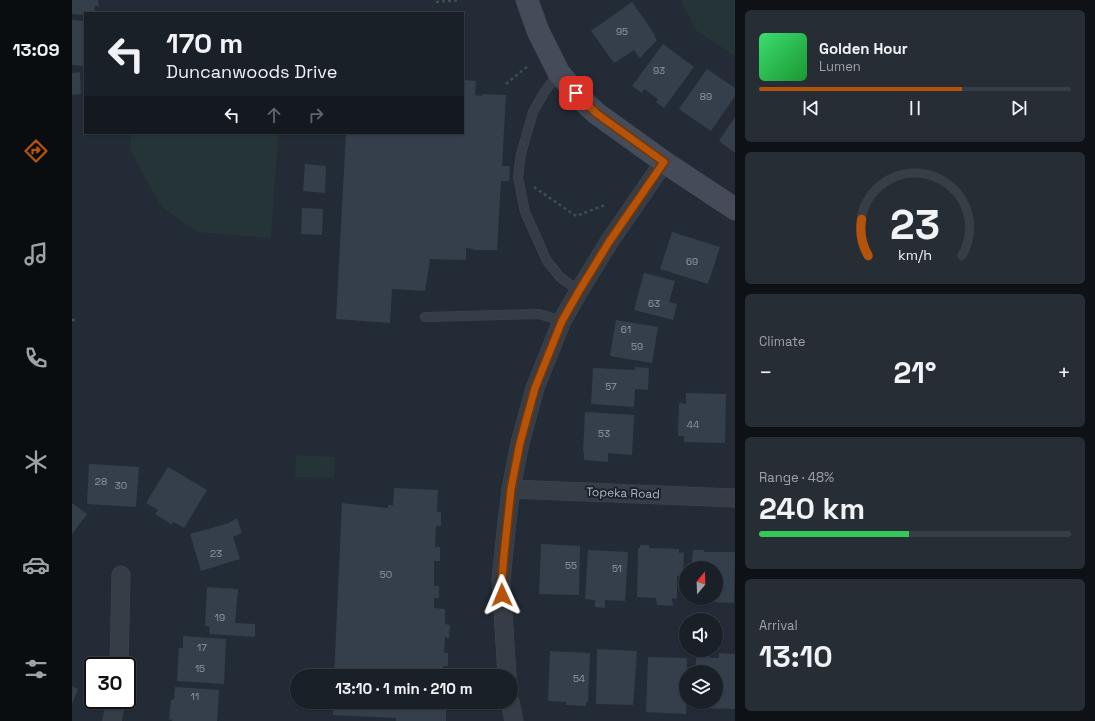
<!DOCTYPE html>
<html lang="en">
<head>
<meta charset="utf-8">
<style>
	body { margin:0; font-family:"Space Grotesk",sans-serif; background:#272d34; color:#f1f3f6; height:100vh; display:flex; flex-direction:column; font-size:15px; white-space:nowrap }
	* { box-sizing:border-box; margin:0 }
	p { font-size:13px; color:#9fa3a8 }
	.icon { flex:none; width:22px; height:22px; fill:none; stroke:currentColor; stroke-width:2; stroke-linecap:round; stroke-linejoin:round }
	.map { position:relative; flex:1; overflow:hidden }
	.details { display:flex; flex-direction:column; gap:10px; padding:10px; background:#0e1216; width:360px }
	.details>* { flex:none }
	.banner { position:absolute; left:12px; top:12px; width:380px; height:122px; border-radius:0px; box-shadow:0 1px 3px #0004,0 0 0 1px #383e45; background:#1a2028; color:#f1f3f6; overflow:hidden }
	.needle { width:26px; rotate:19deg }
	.fabs { position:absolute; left:607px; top:561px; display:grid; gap:8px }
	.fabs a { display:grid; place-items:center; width:44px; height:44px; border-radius:50%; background:#1a2028; box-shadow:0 1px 3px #0004,0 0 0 1px #383e45; font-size:20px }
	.speed { position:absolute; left:12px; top:657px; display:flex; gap:8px; font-size:20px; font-weight:700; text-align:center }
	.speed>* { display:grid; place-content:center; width:52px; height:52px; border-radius:50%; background:#1a2028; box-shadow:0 1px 3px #0004,0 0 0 1px #383e45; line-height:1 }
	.speed .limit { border:2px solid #111; border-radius:6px; background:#fff; color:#111 }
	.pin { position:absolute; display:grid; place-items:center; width:34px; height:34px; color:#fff; margin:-17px; border-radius:8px; box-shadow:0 2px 6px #0006 }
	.me { position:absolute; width:44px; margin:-22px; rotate:359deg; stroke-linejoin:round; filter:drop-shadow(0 0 3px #0008) }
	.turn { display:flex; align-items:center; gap:14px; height:84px; padding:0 16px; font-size:18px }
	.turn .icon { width:52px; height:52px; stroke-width:2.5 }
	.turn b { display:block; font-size:28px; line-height:34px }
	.lanes { display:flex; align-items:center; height:38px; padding:0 16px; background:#0003; justify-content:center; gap:20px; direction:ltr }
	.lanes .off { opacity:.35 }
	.big { font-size:30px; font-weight:800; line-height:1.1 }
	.details .widget { flex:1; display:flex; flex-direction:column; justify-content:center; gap:6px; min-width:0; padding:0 14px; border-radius:6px; background:#272d34 }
	.details .dial { align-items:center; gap:0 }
	.dial svg { height:104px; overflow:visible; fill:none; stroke:#383e45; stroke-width:7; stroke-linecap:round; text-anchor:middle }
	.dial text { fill:#f1f3f6; stroke:none }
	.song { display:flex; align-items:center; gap:12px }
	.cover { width:48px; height:48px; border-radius:6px; background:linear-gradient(135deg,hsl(140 70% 55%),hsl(130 70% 35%)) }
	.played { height:4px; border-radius:2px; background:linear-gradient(90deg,#b45309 65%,#383e45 65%) }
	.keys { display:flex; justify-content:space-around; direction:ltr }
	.heat { display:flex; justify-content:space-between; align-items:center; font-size:22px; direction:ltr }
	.charge { height:6px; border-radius:3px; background:linear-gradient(90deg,#34c759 48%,#383e45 0) }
	.trip { position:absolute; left:218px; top:669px; width:228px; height:40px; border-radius:20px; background:#1a2028; box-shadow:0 1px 3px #0004,0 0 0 1px #383e45; font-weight:800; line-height:40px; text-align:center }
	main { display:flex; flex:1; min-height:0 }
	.menu { display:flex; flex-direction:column; width:72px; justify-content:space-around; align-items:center; background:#0a0d10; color:#9fa3a8 }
	.menu .icon { width:28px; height:28px }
	.menu .selected { color:#b45309 }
	.menu b { font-size:18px; color:#f1f3f6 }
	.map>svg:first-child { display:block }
	.green { fill:#253537 }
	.building { fill:#353f4c }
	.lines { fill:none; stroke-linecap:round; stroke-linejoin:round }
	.lane-casing { stroke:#3f4650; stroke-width:10 }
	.street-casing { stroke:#3f4650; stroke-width:19 }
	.secondary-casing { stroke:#3f4650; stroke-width:23 }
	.path { stroke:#3d4e4f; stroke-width:2.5; stroke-dasharray:3 3; stroke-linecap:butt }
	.lane { stroke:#363d46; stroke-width:9 }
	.street { stroke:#363d46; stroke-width:18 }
	.secondary { stroke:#454c59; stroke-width:22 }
	.route-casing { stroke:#753606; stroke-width:10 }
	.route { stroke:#b45309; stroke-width:7 }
	.labels { text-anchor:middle; stroke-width:4; stroke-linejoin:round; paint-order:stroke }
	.number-label { font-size:10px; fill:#9098a3 }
	.street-label { font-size:12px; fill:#b1b8c3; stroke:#1c222b }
</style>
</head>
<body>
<main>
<nav class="menu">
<b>13:09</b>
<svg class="icon selected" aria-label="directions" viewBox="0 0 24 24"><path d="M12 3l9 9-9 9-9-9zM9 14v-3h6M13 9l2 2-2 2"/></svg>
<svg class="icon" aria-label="music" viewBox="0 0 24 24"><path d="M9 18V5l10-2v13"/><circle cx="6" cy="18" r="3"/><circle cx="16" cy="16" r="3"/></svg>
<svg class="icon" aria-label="phone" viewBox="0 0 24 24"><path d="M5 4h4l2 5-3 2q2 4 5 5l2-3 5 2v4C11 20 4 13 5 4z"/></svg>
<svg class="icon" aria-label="climate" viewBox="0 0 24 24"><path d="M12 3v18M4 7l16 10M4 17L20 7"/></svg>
<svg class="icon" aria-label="car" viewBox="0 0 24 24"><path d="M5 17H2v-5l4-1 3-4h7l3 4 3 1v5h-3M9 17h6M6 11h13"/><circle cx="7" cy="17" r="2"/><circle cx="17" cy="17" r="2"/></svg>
<svg class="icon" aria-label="filters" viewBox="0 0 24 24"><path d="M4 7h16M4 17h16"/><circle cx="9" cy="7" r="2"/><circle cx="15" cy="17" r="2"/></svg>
</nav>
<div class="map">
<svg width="663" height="721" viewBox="0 0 663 721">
	<rect width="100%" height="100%" fill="#232b36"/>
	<g class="green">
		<polygon points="609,0 663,0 663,56 625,31"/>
		<polygon points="59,133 206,133 199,238 125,232 89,206 59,151"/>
		<polygon points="224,455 263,457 262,478 223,477"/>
	</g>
	<g class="building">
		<polygon points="0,0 26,0 27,6 23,6 22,13 13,13 13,15 0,14"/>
		<polygon points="560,2 583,35 582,36 585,40 568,58 562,50 542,63 519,31"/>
		<polygon points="0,20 13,21 13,66 0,65"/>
		<polygon points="591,44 622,67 592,108 584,102 586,99 572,89 570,93 560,86"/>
		<polygon points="635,69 663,88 663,96 639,131 607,109"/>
		<polygon points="8,72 9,94 0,95 0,73"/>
		<polygon points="391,80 404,81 403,95 410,96 410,94 434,95 430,166 438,166 437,181 429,181 425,250 402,250 402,249 394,248 394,260 358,259 353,291 320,289 318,323 264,319 274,133 391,133"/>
		<polygon points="663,117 663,153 647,141"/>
		<polygon points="233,164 254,166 253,193 231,191"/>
		<polygon points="230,208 251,209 250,235 229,234"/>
		<polygon points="600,232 648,247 636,284 588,269"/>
		<polygon points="572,273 603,281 597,302 605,304 601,320 562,310"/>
		<polygon points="544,320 586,327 580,363 538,356"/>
		<polygon points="563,367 577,368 576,390 563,389 562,407 519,404 521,368 563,370"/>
		<polygon points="614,393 654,394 653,443 612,442 612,436 606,436 607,403 614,404"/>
		<polygon points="513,412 562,415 560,455 536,453 536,462 512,460 512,452 511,452"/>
		<polygon points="17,464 67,467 64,507 15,504"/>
		<polygon points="96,467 135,490 112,528 102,522 99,524 83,514 86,510 74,503"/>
		<polygon points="322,488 366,490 365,512 369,512 369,526 364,526 363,547 368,547 368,561 362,561 362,586 367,586 367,598 362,598 362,608 373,609 373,624 378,625 377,638 373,637 372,653 376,653 376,666 371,666 371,676 262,676 270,503 316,508 316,505 321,505"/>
		<polygon points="0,503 15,514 0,534"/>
		<polygon points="165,518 170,533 161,537 168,559 129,571 118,534 157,523"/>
		<polygon points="469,544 508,546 507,595 467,594"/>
		<polygon points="568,545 577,545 577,548 607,549 607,553 612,552 611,575 605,576 605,599 600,598 601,606 585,605 584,598 565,597 566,548 568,548"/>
		<polygon points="516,550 556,552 553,601 533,600 533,608 523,607 523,600 513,599"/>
		<polygon points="621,550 632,550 632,552 663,552 662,603 618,601 618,600 612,599 612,598 644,598 644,568 619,568"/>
		<polygon points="135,587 166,589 163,623 183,624 183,637 138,634 137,626 133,626"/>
		<polygon points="111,636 154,639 152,684 105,681 107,648 111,648"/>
		<polygon points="525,649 565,651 561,705 524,704"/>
		<polygon points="626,650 638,650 638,658 647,658 647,653 663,654 663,709 623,708 623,702 644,702 644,672 624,672 624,658 626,658"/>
		<polygon points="478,651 518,653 516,702 514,702 514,706 494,705 494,702 476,701"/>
		<polygon points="576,657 615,658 614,714 574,712"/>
		<polygon points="0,686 6,689 0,704"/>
		<polygon points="103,687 147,690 145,721 100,721 100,719 97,720 99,700 102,699"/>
		<polygon points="261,702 370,702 370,707 374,708 374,721 324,721 324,718 261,715"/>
	</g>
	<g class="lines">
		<defs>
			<g id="lane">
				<polyline points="487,73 473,91 461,112 449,154 446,177 453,212 475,261 488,277 507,291"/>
				<polyline points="353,317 467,314 490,321"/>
			</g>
			<g id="street">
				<polyline points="439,489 663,498"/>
				<polyline points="47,666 49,575"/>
				<polyline points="435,676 429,580 434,531 439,489 448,443 463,388 490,321 507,291 537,242 592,162"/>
				<polyline points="438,702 442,721"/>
				<polyline points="40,721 44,700"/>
			</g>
			<polyline id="secondary" points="455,0 466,31 487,73 511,101 524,113 592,162 663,209"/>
		</defs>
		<use href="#lane" class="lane-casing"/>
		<use href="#street" class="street-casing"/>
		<use href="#secondary" class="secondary-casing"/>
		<g class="path">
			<polyline points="364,2 388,0"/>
			<polyline points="434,84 456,66"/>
			<polyline points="462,187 504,216 533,205"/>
			<polyline points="0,320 5,320"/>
		</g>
		<use href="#lane" class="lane"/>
		<use href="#street" class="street"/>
		<use href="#secondary" class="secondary"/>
	</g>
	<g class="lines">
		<defs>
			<polyline id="route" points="430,595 430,580 432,555 439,489 448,443 463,388 490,321 507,291 537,242 592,162 524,113 504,93"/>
		</defs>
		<use href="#route" class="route-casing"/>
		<use href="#route" class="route"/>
	</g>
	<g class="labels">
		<g class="number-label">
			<text x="550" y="35">95</text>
			<text x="587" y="74">93</text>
			<text x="634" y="100">89</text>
			<text x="620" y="265">69</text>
			<text x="582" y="307">63</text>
			<text x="554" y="333">61</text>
			<text x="565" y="350">59</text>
			<text x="539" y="390">57</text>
			<text x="621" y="428">44</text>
			<text x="532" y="437">53</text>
			<text x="29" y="485">28</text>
			<text x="49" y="489">30</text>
			<text x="144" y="557">23</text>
			<text x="499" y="569">55</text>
			<text x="545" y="572">51</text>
			<text x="314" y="578">50</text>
			<text x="148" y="621">19</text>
			<text x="130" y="651">17</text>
			<text x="128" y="672">15</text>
			<text x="507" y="682">54</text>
			<text x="123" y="700">11</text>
		</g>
		<g class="street-label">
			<text transform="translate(551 493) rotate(2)" y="4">Topeka Road</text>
		</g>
	</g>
</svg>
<div class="fabs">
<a><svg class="needle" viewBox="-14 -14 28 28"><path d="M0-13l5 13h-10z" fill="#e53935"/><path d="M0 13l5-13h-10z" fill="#9fa3a8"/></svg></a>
<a><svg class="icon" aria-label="sound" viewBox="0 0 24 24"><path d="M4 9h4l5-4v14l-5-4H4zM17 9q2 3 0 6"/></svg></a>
<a><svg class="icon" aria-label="layers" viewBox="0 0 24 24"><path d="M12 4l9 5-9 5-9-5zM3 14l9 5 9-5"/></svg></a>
</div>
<div class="speed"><div class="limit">30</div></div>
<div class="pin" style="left:504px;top:93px;background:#d93025"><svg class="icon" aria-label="arrive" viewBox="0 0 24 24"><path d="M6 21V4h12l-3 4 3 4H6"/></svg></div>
<svg class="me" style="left:430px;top:595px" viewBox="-20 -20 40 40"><path d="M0-17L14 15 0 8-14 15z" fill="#b45309" stroke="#fff" stroke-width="4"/></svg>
<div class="trip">13:10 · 1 min · 210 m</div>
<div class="banner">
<div class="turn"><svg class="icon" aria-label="left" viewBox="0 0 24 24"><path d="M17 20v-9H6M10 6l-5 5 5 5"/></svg><div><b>170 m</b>Duncanwoods Drive</div></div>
<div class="lanes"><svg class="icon" aria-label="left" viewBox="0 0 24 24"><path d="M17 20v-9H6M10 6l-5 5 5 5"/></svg><svg class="icon off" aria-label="ahead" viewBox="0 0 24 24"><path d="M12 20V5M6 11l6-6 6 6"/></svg><svg class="icon off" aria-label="right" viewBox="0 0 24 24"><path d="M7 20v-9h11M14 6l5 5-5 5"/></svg></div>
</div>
</div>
<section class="details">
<div class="widget">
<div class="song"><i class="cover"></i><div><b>Golden Hour</b><p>Lumen</p></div></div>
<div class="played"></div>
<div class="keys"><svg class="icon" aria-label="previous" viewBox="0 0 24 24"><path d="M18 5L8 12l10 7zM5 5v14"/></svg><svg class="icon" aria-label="pause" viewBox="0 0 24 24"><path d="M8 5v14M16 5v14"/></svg><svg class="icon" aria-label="next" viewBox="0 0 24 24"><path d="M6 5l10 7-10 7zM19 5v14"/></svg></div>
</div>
<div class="widget dial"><svg viewBox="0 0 100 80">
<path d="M14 69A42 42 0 1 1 86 69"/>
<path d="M14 69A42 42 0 0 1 9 41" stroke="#b45309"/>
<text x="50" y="56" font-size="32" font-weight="700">23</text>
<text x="50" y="72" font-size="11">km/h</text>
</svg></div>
<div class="widget"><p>Climate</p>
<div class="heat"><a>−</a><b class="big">21°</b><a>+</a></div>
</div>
<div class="widget"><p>Range · 48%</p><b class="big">240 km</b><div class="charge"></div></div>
<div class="widget"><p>Arrival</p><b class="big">13:10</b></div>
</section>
</main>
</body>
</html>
